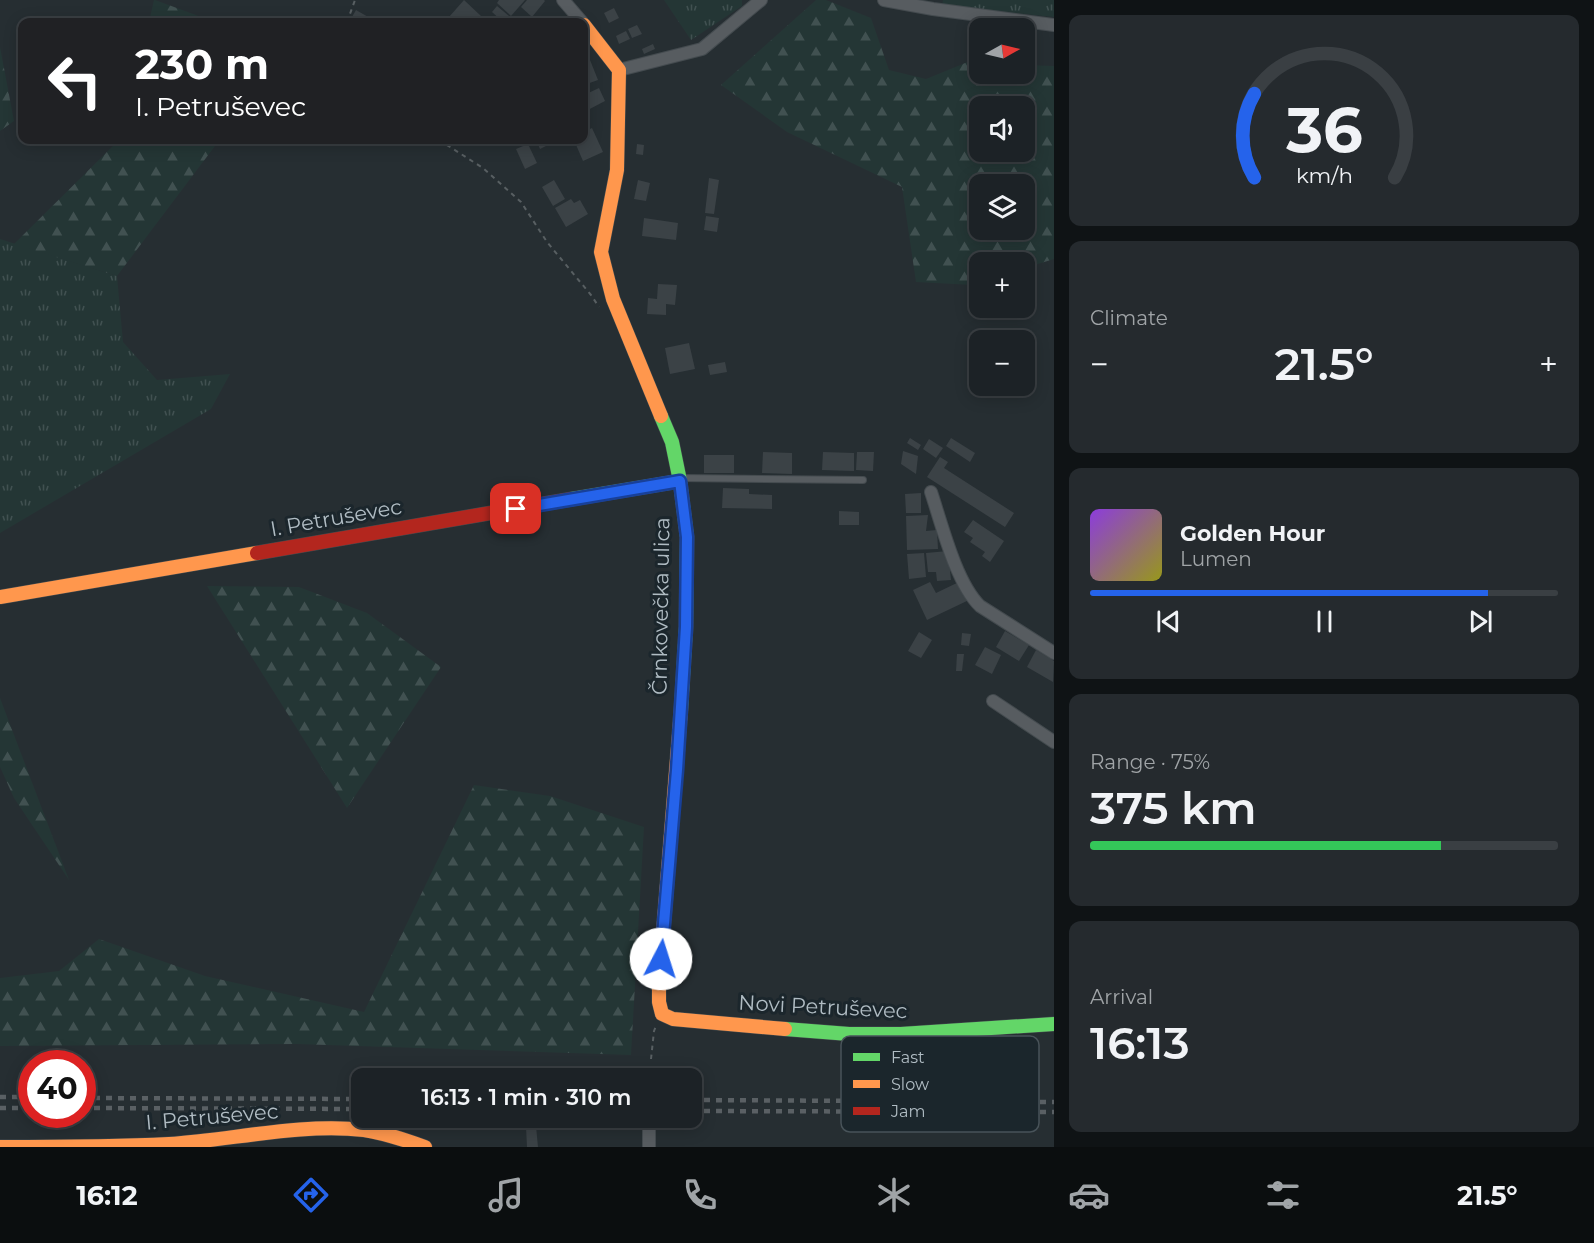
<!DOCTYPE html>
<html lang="en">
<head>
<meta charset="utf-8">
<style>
	body { margin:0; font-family:Montserrat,sans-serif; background:#252a2e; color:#f1f3f6; height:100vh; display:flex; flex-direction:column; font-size:22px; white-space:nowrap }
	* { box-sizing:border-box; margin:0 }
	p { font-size:20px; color:#a0a4a7 }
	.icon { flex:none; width:33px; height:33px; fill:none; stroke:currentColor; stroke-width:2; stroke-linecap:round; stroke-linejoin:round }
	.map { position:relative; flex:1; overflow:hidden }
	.details { display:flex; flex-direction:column; gap:15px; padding:15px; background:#0f1315; width:540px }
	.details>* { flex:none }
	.banner { position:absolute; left:18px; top:18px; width:570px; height:126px; border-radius:12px; box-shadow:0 3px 15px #0003,0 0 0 2px #3a3f43; background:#202124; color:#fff; overflow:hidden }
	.needle { width:39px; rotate:82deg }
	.controls { position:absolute; left:969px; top:18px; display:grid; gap:12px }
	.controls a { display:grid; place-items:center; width:66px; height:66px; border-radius:12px; background:#1c2226; box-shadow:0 3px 15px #0003,0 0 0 2px #3a3f43; font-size:30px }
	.speed { position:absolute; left:18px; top:1050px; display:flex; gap:12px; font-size:30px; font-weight:700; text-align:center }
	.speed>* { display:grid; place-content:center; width:78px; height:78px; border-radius:50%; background:#1c2226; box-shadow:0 3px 15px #0003,0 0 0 2px #3a3f43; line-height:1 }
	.speed .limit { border:9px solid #d22; background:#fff; color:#111 }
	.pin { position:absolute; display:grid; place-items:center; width:51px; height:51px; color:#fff; margin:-26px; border-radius:12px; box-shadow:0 3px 9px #0006 }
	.me { position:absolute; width:66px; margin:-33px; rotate:5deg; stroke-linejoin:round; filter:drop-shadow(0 0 4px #0008) }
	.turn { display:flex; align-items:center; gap:21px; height:126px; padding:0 18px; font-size:27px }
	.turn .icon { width:78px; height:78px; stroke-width:2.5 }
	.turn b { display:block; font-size:42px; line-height:51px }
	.big { font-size:45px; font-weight:600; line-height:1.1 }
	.details .tile { flex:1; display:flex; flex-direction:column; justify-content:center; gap:9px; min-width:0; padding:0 21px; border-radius:12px; background:#252a2e }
	.details .dial { align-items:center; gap:0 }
	.dial svg { height:156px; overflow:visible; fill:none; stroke:#3a3f43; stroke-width:7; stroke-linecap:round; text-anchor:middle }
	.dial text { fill:#f1f3f6; stroke:none }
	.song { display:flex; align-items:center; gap:18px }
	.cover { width:72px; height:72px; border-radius:9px; background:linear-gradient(135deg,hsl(270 70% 55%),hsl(60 70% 35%)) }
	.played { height:6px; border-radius:3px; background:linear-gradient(90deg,#2563eb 85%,#3a3f43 85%) }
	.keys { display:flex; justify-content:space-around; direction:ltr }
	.heat { display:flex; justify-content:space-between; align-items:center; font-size:33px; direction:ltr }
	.charge { height:9px; border-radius:4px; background:linear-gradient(90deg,#34c759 75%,#3a3f43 0) }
	.trip { position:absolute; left:351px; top:1068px; width:351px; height:60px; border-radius:12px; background:#1c2226; box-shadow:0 3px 15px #0003,0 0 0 2px #3a3f43; font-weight:600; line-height:60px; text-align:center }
	.dock { display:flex; height:96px; justify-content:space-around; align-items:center; background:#0b0e0f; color:#a0a4a7 }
	.dock .icon { width:42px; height:42px }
	.dock .selected { color:#2563eb }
	.dock b { font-size:27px; color:#f1f3f6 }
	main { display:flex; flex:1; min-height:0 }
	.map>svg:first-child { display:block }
	.grass { fill:url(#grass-tufts) }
	.forest { fill:url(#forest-firs); fill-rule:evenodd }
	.building { fill:#3b4246 }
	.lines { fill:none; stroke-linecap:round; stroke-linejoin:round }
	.lane-casing { stroke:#444b4f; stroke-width:8 }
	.street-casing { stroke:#444b4f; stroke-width:14 }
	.fast-casing { stroke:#444b4f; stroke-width:15 }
	.slow-casing { stroke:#444b4f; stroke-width:15 }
	.jam-casing { stroke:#444b4f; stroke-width:15 }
	.path { stroke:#585f62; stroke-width:2; stroke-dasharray:4.5 4.5; stroke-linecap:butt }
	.lane { stroke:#575c60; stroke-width:6 }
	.street { stroke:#575c60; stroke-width:12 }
	.fast { stroke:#63d668; stroke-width:14 }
	.slow { stroke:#ff974d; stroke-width:14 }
	.jam { stroke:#b3261e; stroke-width:14 }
	.rail { stroke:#5a6064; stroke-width:4.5; stroke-dasharray:6 6; stroke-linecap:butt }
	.route-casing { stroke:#184099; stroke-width:15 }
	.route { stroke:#2563eb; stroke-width:10 }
	.labels { text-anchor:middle; stroke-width:6; stroke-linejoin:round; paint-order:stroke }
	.street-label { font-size:21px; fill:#b0bcc3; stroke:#1b262c }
	.key { fill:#1b262c; stroke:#485359; stroke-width:1.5 }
	.key-label { font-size:16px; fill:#b0bcc3 }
</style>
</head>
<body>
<main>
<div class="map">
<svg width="1054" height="1147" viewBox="0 0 1054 1147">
	<defs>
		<pattern id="grass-tufts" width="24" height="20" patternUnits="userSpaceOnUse" patternTransform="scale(1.5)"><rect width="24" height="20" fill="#243635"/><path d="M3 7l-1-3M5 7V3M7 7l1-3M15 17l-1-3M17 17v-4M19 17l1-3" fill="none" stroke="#415151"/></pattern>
		<pattern id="forest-firs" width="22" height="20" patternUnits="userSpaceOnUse" patternTransform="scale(1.5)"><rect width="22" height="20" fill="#243635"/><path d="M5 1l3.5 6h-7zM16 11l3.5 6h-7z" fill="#415151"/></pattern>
	</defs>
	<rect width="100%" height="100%" fill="#262e32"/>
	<g class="grass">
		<polygon points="664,0 742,0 742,6 691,40"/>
		<polygon points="943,0 1054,0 1054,17 942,6"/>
		<polygon points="0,239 117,276 123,342 157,380 230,374 211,409 0,533"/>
	</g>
	<g class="forest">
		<polygon points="154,0 155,0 215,22 149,22"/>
		<path d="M816,0H826L871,18L889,70L926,79L970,61L979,62L980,74H1024L1025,65L1054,66V259L1025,268L1024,262H980L979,283L973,285L916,282L902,187L787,132L721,85ZM1024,106V152H980V106ZM1024,184V230H980V184Z"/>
		<polygon points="0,47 14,121 0,131"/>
		<polygon points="119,140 225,140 218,142 117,276 14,244"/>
		<polygon points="207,586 299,587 367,613 441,667 347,808"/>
		<polygon points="0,698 69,880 14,798 0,767"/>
		<polygon points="474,785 550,796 644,827 631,1055 296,1044 0,1046 0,978 59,971 99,939 205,976 364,1012"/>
	</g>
	<g class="building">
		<polygon points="464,0 481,16 475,22 455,22 449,17"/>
		<polygon points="499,0 525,0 511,16 497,3"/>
		<polygon points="527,0 544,0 545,1 532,17 521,7"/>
		<polygon points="497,6 509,16 503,22 492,12"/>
		<polygon points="614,8 619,18 609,23 604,13"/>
		<polygon points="356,10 377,22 360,22 352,17"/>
		<polygon points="563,17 566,22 552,22"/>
		<polygon points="637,25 642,34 632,38 628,29"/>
		<polygon points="626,31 630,39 619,44 616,36"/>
		<polygon points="653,44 655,49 644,54 642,49"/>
		<polygon points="584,45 598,80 584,85"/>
		<polygon points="599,88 605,101 584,112 584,95"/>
		<polygon points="592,128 603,152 583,161 574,140 584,140 584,132"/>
		<polygon points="543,140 550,140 552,143 540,149 537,142"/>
		<polygon points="528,144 537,163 525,169 516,149"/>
		<polygon points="637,144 644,145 643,155 636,154"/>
		<polygon points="709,178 719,180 714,214 705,213"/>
		<polygon points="554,180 565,199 553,206 542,187"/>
		<polygon points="638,180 650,183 646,201 634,199"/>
		<polygon points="571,199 574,203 580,200 588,214 566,227 555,208"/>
		<polygon points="706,216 719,218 717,232 704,230"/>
		<polygon points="644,218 678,223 676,240 642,236"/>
		<polygon points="658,284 677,285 675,305 666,304 666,315 647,314 648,298 657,299"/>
		<polygon points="689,343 695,369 670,374 665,348"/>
		<polygon points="725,362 727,372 710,375 708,365"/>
		<polygon points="910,438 921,445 918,450 907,443"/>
		<polygon points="951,438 975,453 970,462 946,446"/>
		<polygon points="929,439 943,448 936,458 923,449"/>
		<polygon points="903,451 918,456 916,474 901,464"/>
		<polygon points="763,452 792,453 792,474 762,473"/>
		<polygon points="823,452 854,453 854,471 822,470"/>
		<polygon points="857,452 874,452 873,471 856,470"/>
		<rect x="704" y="455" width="30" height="18"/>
		<polygon points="940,457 948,462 944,468 1014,513 1005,527 927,477"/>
		<polygon points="723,488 749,489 749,494 772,495 772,509 722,508"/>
		<polygon points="921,493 921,513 906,513 905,494"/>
		<polygon points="839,511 859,512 859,525 839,525"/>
		<polygon points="928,515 926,531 937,530 938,549 907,550 906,516"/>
		<polygon points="973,520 1004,541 990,562 982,556 985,552 970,542 973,538 964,532"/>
		<polygon points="948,551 951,580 937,581 936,572 928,572 926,553"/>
		<polygon points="924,553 926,577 909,579 907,554"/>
		<polygon points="961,581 969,600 927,620 913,590 930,582 936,593"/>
		<polygon points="1005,631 1029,645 1019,661 996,647"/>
		<polygon points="919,632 932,640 921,658 908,651"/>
		<polygon points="962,633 971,634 969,646 961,645"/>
		<polygon points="985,647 1001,655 992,674 975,665"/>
		<polygon points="1036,650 1054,661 1053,682 1027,667"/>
		<polygon points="957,654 964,654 962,671 956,671"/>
		<polygon points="536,1126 538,1147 527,1147 526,1127"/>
	</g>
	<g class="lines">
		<defs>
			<polyline id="lane" points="681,478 863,480"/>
			<g id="street">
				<polyline points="563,0 582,22"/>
				<polyline points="884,0 933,9 1054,25"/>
				<polyline points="619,70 702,49 761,0"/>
				<path d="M931,492C942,525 956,583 980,606L1054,653"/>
				<polyline points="993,701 1054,742"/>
				<polyline points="649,1128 649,1147"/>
			</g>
			<g id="fast">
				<polyline points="661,416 672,442 680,481 687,537 686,627 681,709"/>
				<polyline points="572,499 680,481"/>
				<polyline points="785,1029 849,1034 901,1034 1054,1024"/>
			</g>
			<g id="slow">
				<polyline points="584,25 619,70 617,170 601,252 613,299 661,416"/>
				<polyline points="0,597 257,553"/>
				<polyline points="681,709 659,983 659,1002 662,1014 673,1019 785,1029"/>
				<path d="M0,1147C56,1147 113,1147 169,1144C233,1140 299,1123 364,1130C385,1133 405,1140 425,1147"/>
			</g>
			<polyline id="jam" points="257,553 572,499"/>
		</defs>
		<use href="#lane" class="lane-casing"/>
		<use href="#street" class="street-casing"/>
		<use href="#fast" class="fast-casing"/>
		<use href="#slow" class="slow-casing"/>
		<use href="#jam" class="jam-casing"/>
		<g class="path">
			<polyline points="347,22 355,0"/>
			<polyline points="439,140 483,168 521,202 547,242 591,295 599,307"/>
			<polyline points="651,1059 654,1031 656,1026"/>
		</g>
		<use href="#lane" class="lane"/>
		<use href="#street" class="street"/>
		<use href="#fast" class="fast"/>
		<use href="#slow" class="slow"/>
		<use href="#jam" class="jam"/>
		<g class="rail">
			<polyline points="0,1097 32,1097"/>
			<polyline points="82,1098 362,1099"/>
			<polyline points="692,1100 1054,1102"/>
			<polyline points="0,1108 32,1108"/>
			<polyline points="82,1108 362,1109"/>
			<polyline points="692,1111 1054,1112"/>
		</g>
	</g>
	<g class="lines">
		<defs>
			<polyline id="route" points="516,509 680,481 687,537 686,627 677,770 661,959"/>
		</defs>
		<use href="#route" class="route-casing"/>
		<use href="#route" class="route"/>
	</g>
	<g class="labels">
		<g class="street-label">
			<text transform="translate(336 518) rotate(-10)" y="7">I. Petruševec</text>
			<text transform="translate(661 606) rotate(-89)" y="7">Črnkovečka ulica</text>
			<text transform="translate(823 1007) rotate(3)" y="7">Novi Petruševec</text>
			<text transform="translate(212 1117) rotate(-5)" y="7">I. Petruševec</text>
		</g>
	</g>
	<rect x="841" y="1036" width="198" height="96" rx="9" class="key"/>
	<rect x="853" y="1053" width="27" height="8" fill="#63d668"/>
	<rect x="853" y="1080" width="27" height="8" fill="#ff974d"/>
	<rect x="853" y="1107" width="27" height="8" fill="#b3261e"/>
	<g class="key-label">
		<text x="891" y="1063">Fast</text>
		<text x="891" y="1090">Slow</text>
		<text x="891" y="1117">Jam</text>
	</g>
</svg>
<div class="controls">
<a><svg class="needle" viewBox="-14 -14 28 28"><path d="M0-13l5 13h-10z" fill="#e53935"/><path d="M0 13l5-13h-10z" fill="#a0a4a7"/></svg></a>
<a><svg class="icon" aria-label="sound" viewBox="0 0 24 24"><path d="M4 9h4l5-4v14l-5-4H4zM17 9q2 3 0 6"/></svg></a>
<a><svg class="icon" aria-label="layers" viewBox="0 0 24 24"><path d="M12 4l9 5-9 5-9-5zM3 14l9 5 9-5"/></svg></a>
<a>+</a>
<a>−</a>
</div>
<div class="speed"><div class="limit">40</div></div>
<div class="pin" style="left:516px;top:509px;background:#d93025"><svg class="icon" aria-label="arrive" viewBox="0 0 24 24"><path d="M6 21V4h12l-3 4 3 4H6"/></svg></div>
<svg class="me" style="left:661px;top:959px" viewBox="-20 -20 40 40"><circle r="19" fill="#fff"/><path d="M0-13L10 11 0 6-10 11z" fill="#2563eb"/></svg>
<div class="trip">16:13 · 1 min · 310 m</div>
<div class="banner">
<div class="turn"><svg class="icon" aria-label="left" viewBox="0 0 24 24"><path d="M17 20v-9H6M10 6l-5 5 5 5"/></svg><div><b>230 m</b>I. Petruševec</div></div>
</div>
</div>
<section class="details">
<div class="tile dial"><svg viewBox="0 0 100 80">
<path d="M14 69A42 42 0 1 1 86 69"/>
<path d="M14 69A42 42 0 0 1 14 26" stroke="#2563eb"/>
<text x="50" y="56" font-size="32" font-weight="700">36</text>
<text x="50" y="72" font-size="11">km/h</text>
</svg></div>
<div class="tile"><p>Climate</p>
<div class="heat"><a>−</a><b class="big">21.5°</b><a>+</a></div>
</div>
<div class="tile">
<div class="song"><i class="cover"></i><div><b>Golden Hour</b><p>Lumen</p></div></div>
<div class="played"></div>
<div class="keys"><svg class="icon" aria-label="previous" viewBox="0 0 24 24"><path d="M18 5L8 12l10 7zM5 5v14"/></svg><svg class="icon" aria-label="pause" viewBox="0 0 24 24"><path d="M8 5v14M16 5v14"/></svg><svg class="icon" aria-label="next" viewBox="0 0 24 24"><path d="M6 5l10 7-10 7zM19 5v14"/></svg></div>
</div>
<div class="tile"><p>Range · 75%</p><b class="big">375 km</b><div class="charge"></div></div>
<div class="tile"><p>Arrival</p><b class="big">16:13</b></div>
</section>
</main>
<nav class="dock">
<b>16:12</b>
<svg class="icon selected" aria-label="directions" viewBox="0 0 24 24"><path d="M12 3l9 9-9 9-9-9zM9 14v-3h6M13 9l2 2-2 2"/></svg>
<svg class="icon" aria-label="music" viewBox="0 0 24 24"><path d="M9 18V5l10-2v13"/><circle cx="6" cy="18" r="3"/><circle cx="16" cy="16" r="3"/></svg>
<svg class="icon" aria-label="phone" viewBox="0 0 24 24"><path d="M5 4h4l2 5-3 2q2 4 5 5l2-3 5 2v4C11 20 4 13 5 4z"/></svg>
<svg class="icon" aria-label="climate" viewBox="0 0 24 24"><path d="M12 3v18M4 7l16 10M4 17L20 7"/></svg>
<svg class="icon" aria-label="car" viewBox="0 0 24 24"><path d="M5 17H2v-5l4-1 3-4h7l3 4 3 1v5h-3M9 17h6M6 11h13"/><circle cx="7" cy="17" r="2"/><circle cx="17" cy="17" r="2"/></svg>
<svg class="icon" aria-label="filters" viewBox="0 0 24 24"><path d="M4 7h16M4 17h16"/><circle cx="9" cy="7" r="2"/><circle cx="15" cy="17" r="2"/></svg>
<b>21.5°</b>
</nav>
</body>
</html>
